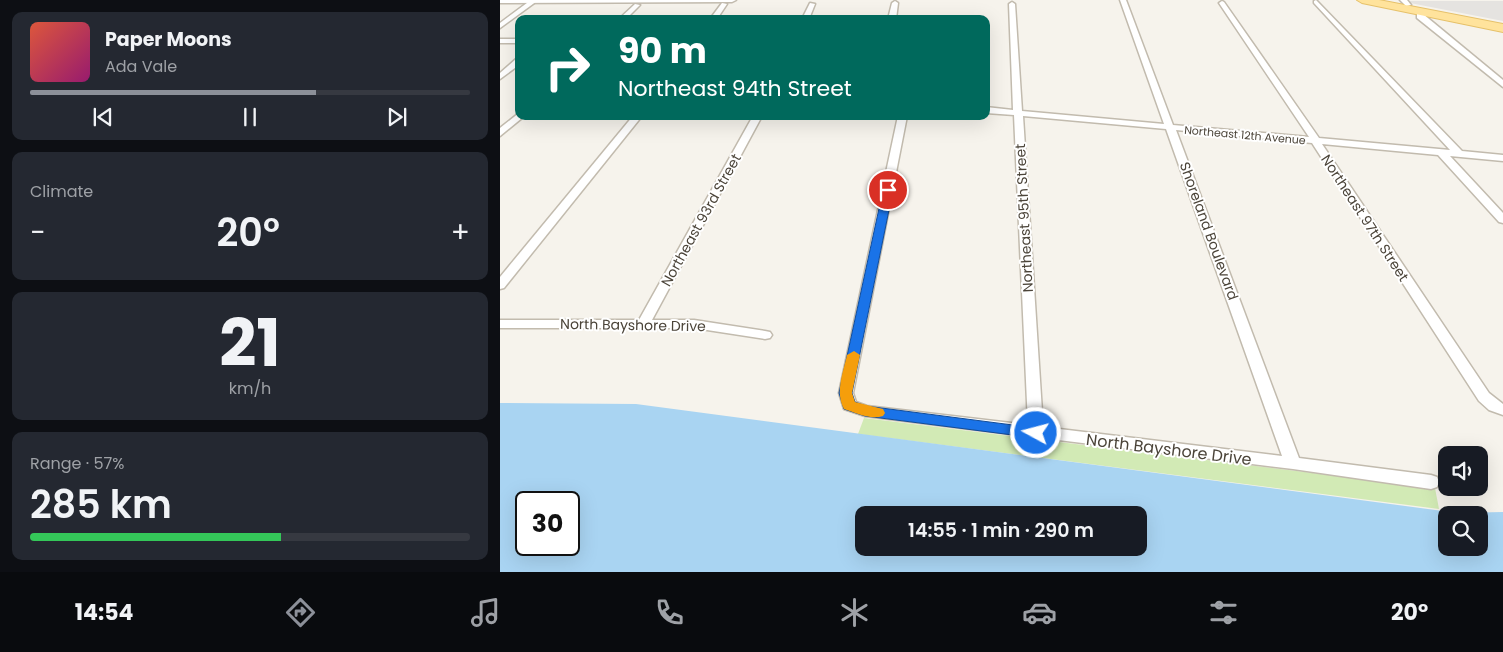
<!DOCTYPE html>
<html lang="en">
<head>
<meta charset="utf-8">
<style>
	body { margin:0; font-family:Poppins,sans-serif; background:#242831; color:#f1f3f6; height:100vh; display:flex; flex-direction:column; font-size:19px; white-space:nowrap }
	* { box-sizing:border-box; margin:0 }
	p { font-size:16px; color:#9ea1a6 }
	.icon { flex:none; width:28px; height:28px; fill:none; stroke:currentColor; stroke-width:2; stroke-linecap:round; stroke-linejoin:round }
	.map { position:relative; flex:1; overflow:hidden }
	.side { display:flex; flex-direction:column; gap:12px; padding:12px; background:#0d0f14; width:500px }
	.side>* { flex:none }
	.banner { position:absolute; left:15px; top:15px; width:475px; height:105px; border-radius:10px; box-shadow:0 5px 20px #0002; background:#00695c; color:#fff; overflow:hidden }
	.tools { position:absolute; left:938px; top:446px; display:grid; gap:10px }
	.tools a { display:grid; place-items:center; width:50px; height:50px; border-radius:10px; background:#171b24; box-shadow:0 5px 20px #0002; font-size:25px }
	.speed { position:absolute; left:15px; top:491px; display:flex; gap:10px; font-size:25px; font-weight:700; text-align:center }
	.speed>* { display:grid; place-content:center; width:65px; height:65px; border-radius:50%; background:#171b24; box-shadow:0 5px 20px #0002; line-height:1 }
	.speed .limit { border:2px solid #111; border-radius:8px; background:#fff; color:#111 }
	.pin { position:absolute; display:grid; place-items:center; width:42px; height:42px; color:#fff; margin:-21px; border:2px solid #fff; border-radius:50%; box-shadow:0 1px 5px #0007 }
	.me { position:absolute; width:55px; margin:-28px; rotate:277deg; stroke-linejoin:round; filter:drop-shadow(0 0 4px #0008) }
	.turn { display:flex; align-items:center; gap:18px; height:105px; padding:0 20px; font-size:22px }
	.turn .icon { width:65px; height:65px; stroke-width:2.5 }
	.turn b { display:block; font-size:35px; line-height:42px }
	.big { font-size:38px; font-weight:600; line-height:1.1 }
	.side .card { flex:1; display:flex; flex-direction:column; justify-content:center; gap:8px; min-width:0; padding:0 18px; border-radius:10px; background:#242831 }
	.side .dial { align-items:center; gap:0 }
	.dial b { font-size:65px; line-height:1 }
	.song { display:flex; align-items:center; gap:15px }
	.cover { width:60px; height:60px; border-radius:8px; background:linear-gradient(135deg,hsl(10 70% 55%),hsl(320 70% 35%)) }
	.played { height:5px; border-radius:2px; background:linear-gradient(90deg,#8c9099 65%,#363941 65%) }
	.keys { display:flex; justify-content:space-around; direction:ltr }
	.heat { display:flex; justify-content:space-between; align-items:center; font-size:28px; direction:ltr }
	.charge { height:8px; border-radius:4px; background:linear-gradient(90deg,#34c759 57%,#363941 0) }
	.trip { position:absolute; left:355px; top:506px; width:292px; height:50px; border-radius:10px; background:#171b24; box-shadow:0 5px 20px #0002; font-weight:600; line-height:50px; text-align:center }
	.tab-bar { display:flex; height:80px; justify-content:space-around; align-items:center; background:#090b0e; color:#9ea1a6 }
	.tab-bar .icon { width:35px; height:35px }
	.tab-bar .on { color:#8c9099 }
	.tab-bar b { font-size:22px; color:#f1f3f6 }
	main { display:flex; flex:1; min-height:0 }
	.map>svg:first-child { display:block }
	.green { fill:#d2eab5 }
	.parking { fill:#e5e3e0 }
	.water { fill:#a9d4f2; fill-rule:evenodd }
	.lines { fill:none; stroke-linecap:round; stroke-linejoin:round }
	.minor-casing { stroke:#c2bbae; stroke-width:3 }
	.tertiary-casing { stroke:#c2bbae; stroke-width:3 }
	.primary-casing { stroke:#e6c16a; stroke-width:2 }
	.minor { fill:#fff; fill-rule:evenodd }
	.tertiary { fill:#fff; fill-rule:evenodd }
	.primary { fill:#ffe39c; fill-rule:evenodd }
	.route { fill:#1a73e8; stroke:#114b97 }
	.slow { fill:#f59e0b }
	.labels { text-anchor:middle; stroke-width:4; stroke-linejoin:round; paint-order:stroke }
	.far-street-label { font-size:11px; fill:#4b4439; stroke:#fff }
	.street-label { font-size:14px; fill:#4b4439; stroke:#fff }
	.near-street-label { font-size:16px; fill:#4b4439; stroke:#fff }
</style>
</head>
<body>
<main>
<section class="side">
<div class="card">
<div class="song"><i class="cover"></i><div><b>Paper Moons</b><p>Ada Vale</p></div></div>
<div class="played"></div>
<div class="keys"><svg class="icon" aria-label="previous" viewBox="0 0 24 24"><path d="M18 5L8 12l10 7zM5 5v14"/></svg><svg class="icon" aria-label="pause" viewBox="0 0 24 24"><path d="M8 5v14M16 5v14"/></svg><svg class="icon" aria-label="next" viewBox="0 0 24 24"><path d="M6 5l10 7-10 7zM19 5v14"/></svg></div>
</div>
<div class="card"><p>Climate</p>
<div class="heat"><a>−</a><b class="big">20°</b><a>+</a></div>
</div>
<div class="card dial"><b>21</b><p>km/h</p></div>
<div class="card"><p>Range · 57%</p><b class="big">285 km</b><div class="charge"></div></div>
</section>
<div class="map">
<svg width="1003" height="572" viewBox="0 0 1003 572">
	<rect width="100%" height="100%" fill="#f6f3ec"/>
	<polygon class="green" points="364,418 935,488 939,509 358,434"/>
	<polygon class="parking" points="909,1 1003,1 1003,21 910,3"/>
	<path class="water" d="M0,403L136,404L958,513L1003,512V572H0ZM26,502H69V545H26ZM364,515H639V548H364ZM946,515H979V548H946Z"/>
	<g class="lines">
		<defs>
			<g id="minor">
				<polygon points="31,0 37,1 0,28 0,23"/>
				<path d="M620,0H626L673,125L809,137L719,3L722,1L724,2L819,138L950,150L814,3V1L816,0L962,151L1003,155V161L950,156L1003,213V223L999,222L938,155L822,144L989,393L1003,404V415L989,410L979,401L812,143L676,130L799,458L931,475L937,477L939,482L937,487L931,489L793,469L365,416L344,409L339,393L398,116H407L353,393L356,402L367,406L528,425L514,115L486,113V107L513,110L509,4L512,2L515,4L522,111L664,124ZM523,116L666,129L782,456L543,427Z"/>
				<polygon points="900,0 907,0 911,5 906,6"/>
				<polygon points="395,1 398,3 396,19 388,19 392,3"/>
				<polygon points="222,3 227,4 217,19 210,19"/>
				<polygon points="310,3 315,4 309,19 302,19"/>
				<polygon points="135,4 140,5 126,19 119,19"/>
				<polygon points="917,14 923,14 1003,80 1003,87 917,18"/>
				<rect x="0" y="39" width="19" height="4"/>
				<polygon points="16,59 19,59 19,65 0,79 0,73"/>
				<polygon points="19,113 19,116 23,116 22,118 0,136 0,128"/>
				<polygon points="133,116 142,116 4,288 0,289 0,277"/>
				<polygon points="253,116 262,116 152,320 194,320 265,331 270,332 272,335 270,338 265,339 194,328 0,328 0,320 139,320"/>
			</g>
			<polygon id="tertiary" points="0,0 236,0 232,2 0,3"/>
			<polygon id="primary" points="857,0 879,0 1003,24 1003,32 862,3"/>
		</defs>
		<use href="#minor" class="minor-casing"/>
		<use href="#tertiary" class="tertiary-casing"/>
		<use href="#primary" class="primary-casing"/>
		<use href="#minor" class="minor"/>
		<use href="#tertiary" class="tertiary"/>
		<use href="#primary" class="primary"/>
	</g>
	<polygon class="route" points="388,187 393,190 352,393 355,402 366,406 536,428 541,429 543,433 541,437 536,438 365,416 344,409 339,393 383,190"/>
	<path class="slow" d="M354,351L360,355L352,393L355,402L383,409L385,413L383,416C370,420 356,413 344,409C335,392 343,373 347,355Z"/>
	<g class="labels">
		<g class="far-street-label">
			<text transform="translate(745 135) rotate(5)" y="4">Northeast 12th Avenue</text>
		</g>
		<g class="street-label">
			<text transform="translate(524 218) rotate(-93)" y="5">Northeast 95th Street</text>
			<text transform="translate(865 218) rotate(57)" y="5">Northeast 97th Street</text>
			<text transform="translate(201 220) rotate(-61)" y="5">Northeast 93rd Street</text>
			<text transform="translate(709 231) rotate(70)" y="5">Shoreland Boulevard</text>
			<text transform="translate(133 325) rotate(1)" y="5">North Bayshore Drive</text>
		</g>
		<g class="near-street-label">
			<text transform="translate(669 449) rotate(7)" y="6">North Bayshore Drive</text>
		</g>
	</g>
</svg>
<div class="tools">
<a><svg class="icon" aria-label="sound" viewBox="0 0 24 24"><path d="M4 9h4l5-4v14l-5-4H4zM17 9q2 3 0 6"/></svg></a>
<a><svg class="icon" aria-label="search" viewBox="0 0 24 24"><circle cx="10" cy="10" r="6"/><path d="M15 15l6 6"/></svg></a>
</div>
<div class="speed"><div class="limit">30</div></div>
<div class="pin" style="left:388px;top:190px;background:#d93025"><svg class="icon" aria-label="arrive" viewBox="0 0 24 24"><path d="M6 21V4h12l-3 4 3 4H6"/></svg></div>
<svg class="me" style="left:536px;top:433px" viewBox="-20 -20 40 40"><circle r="17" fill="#1a73e8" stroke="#fff" stroke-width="3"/><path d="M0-11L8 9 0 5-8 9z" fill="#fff"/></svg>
<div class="trip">14:55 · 1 min · 290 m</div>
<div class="banner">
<div class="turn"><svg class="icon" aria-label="right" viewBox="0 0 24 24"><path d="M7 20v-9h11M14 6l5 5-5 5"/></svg><div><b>90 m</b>Northeast 94th Street</div></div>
</div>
</div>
</main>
<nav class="tab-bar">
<b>14:54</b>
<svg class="icon on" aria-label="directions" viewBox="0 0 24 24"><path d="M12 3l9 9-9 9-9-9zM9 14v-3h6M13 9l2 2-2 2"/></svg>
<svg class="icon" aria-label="music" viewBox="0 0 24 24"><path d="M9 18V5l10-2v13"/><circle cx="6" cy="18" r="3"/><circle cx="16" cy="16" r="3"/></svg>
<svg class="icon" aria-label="phone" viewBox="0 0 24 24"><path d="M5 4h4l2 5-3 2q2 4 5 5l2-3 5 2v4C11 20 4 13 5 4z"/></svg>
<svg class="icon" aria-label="climate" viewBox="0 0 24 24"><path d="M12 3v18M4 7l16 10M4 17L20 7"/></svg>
<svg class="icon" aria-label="car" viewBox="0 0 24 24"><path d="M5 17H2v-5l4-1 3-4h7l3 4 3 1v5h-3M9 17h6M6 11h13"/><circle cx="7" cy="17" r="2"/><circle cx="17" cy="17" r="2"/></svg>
<svg class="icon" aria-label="filters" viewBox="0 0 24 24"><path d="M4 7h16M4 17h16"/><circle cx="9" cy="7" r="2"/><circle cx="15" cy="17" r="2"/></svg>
<b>20°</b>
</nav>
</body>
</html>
